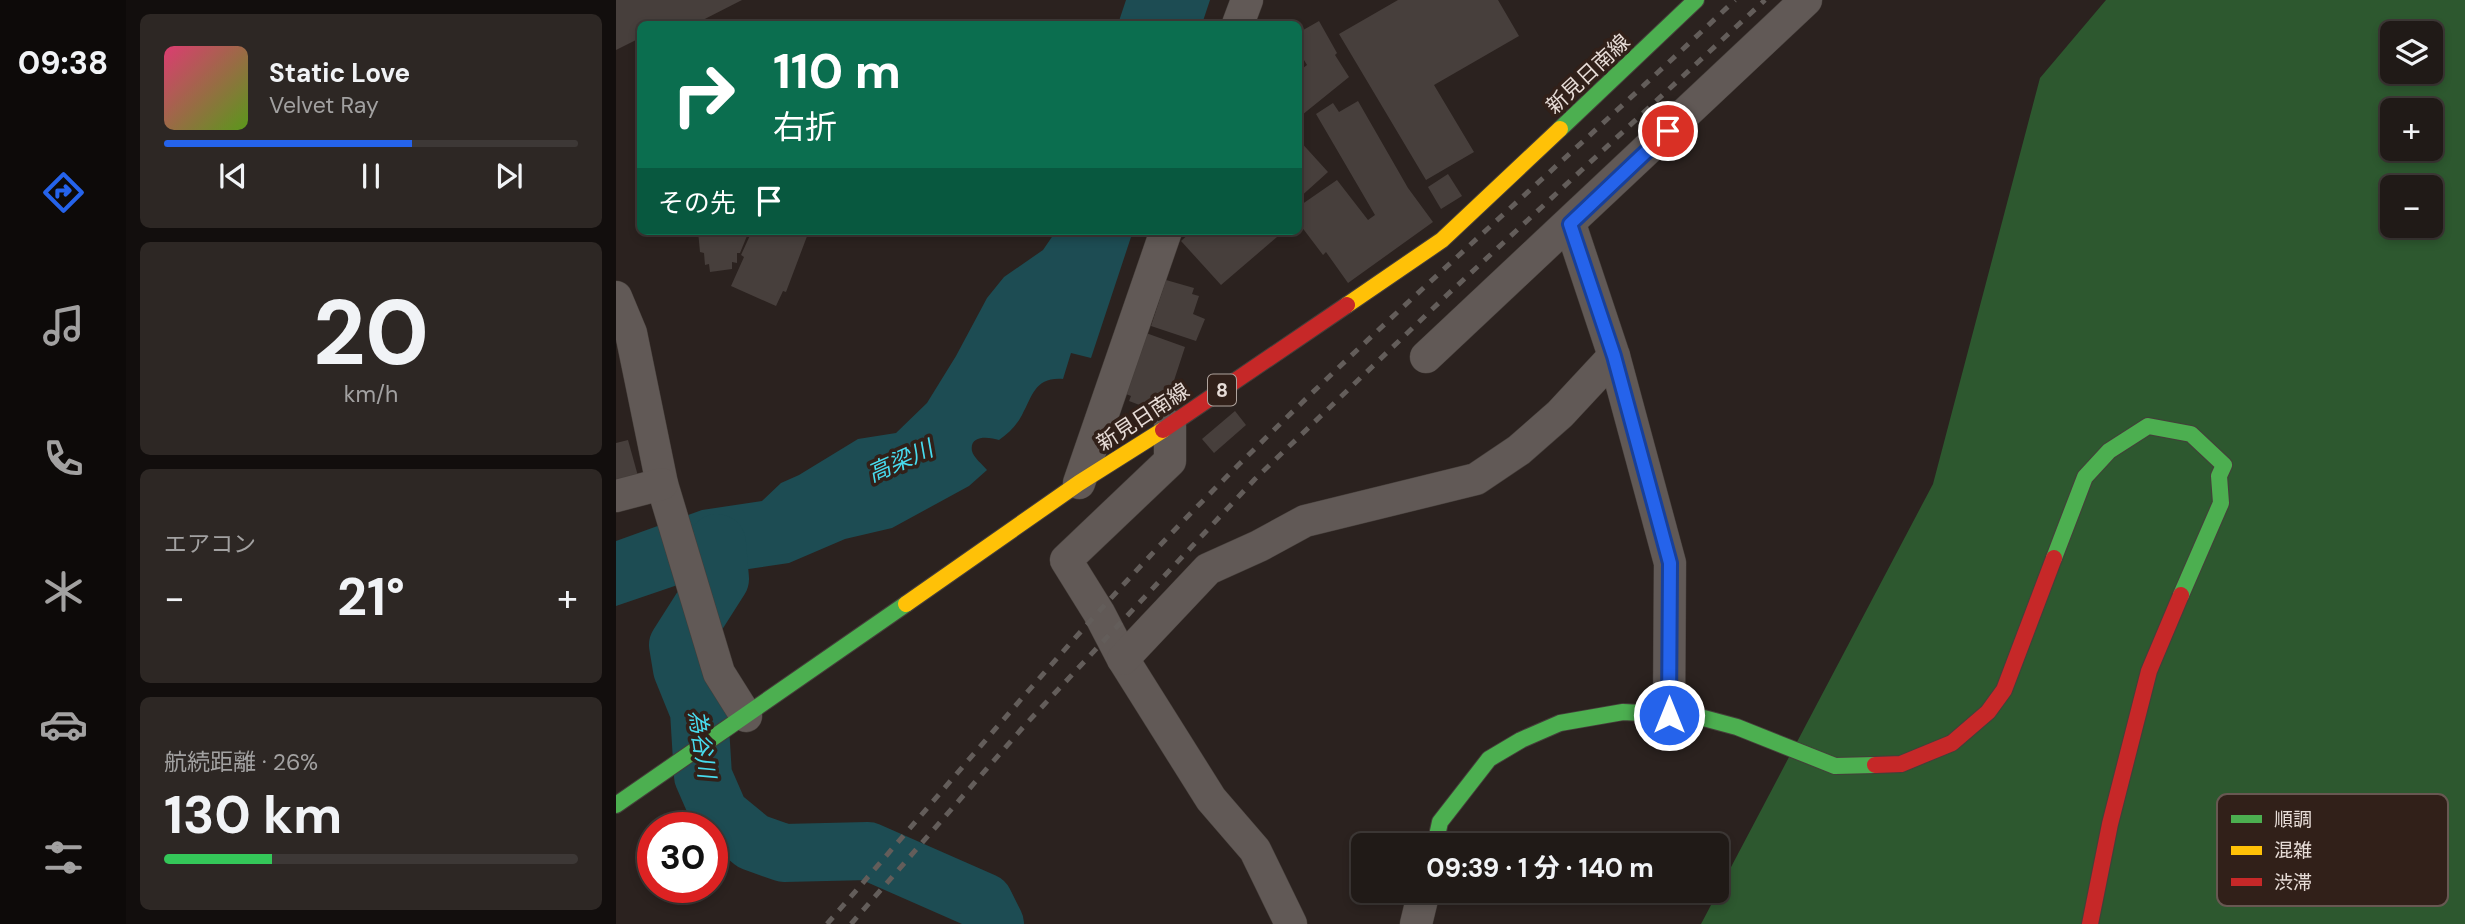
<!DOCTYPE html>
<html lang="ja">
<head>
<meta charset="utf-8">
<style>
	body { margin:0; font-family:"DM Sans","Noto Sans JP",sans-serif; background:#2d2724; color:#f1f3f6; height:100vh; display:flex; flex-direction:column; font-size:26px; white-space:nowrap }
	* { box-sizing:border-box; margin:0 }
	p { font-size:23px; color:#a2a1a1 }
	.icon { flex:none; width:38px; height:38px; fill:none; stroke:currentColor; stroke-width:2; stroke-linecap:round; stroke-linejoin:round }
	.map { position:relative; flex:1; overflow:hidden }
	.panel { display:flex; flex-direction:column; gap:14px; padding:14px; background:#120e0d; width:490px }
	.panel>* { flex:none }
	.hud { position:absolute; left:21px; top:21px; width:665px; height:214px; border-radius:10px; box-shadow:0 4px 10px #0003,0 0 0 2px #3d3836; background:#0b6e4f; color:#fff; overflow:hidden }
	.buttons { position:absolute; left:1764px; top:21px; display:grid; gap:14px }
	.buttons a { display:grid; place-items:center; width:63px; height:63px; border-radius:10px; background:#201a17; box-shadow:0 4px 10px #0003,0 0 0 2px #3d3836; font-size:35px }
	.speed { position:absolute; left:21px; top:812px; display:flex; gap:14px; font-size:35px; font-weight:700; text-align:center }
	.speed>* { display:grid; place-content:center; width:91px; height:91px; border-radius:50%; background:#201a17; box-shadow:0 4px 10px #0003,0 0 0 2px #3d3836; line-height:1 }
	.speed .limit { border:10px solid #d22; background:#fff; color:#111 }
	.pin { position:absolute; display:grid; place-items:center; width:60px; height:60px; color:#fff; margin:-30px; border:4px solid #fff; border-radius:50%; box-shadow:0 2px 7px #0007 }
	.me { position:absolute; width:77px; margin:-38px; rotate:0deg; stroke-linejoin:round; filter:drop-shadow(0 0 5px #0008) }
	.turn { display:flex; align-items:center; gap:24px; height:147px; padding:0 21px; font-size:32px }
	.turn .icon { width:91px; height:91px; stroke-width:2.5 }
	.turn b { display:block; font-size:49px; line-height:60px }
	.then { display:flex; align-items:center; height:66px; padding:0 21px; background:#0003; gap:14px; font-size:26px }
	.big { font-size:52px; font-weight:700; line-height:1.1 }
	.panel .tile { flex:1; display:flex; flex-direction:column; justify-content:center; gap:10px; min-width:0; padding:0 24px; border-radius:10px; background:#2d2724 }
	.panel .dial { align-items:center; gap:0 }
	.dial b { font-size:91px; line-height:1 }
	.song { display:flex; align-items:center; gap:21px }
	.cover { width:84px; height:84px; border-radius:10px; background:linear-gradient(135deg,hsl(340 70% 55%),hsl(90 70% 35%)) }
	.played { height:7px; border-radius:4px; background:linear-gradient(90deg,#2563eb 60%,#3d3836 60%) }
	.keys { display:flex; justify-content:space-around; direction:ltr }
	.heat { display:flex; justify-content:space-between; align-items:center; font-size:38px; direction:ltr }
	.charge { height:10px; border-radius:5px; background:linear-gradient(90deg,#34c759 26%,#3d3836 0) }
	.trip { position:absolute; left:735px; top:833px; width:378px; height:70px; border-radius:10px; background:#201a17; box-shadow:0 4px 10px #0003,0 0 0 2px #3d3836; font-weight:700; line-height:70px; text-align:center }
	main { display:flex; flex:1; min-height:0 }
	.menu { display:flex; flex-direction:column; width:126px; justify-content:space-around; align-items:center; background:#0d0a09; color:#a2a1a1 }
	.menu .icon { width:49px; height:49px }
	.menu .selected { color:#2563eb }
	.menu b { font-size:32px; color:#f1f3f6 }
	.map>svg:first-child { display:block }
	.forest { fill:#2d582f; fill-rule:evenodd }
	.water { fill:#1d4c53 }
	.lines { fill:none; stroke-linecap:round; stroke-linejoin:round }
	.river { stroke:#1d4c53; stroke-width:58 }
	.building { fill:#473f3c }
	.street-casing { stroke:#453e3a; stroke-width:33 }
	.fast-casing { stroke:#453e3a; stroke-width:18 }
	.slow-casing { stroke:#453e3a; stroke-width:18 }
	.jam-casing { stroke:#453e3a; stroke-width:18 }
	.street { stroke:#615956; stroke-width:32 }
	.fast { stroke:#4caf50; stroke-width:16 }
	.slow { stroke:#ffc107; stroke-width:16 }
	.jam { stroke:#c62828; stroke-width:16 }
	.rail { stroke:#635d5a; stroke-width:5; stroke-dasharray:9 9; stroke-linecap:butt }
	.route-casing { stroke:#184099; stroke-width:18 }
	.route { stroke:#2563eb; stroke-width:12 }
	.labels { text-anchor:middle; stroke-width:7; stroke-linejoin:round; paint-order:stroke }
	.shield { fill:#312019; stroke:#b0a49e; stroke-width:2 }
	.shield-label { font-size:19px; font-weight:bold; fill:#e7dcd7 }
	.street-label { font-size:21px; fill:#e7dcd7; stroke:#312019 }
	.water-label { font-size:23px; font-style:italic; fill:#48dbee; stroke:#312019 }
	.key { fill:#312019; stroke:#685852; stroke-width:2 }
	.key-label { font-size:19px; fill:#e7dcd7 }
</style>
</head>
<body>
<main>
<nav class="menu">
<b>09:38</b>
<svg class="icon selected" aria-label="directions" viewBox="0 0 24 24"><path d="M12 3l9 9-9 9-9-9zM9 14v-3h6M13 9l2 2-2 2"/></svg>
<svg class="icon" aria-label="music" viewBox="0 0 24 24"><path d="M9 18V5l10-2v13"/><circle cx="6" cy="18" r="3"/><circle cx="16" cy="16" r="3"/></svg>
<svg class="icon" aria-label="phone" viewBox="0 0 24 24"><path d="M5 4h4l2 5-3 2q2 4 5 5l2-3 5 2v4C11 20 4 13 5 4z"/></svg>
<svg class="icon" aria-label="climate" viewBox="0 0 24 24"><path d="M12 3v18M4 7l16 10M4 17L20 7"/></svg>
<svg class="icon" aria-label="car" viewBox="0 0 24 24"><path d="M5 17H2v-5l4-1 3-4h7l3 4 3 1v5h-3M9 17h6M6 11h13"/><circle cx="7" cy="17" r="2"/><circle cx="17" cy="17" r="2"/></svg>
<svg class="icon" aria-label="filters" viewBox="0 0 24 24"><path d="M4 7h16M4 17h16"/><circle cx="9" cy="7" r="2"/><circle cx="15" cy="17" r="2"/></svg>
</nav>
<section class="panel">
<div class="tile">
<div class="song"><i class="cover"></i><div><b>Static Love</b><p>Velvet Ray</p></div></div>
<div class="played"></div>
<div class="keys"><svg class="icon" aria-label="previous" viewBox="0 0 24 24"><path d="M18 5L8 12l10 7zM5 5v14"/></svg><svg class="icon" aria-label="pause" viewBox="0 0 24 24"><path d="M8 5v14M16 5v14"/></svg><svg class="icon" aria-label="next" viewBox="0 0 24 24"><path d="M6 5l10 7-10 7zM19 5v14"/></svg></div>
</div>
<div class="tile dial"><b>20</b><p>km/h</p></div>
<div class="tile"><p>エアコン</p>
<div class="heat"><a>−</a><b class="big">21°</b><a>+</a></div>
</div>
<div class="tile"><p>航続距離 · 26%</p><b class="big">130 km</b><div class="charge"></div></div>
</section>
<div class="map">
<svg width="1849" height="924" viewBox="0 0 1849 924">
	<rect width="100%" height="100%" fill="#2b221f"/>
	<path class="forest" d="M1490,0H1849V924H1085L1317,484L1424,78ZM1776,33H1815V72H1776ZM1776,110H1815V149H1776ZM1776,187H1815V226H1776Z"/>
	<g class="water">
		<polygon points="510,0 594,0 586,24 502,24"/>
		<path d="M440,231H517L475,358L455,353L447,379C419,377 417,395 406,415C400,426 393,433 383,440C374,437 353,434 356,451C357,457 367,465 371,470L353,486L276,528L229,539L173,563L126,570L113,577L88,576L0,606V541L86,510L146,501L165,483L183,475L242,439L280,433L311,403L340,356L371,298L388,277L427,250Z"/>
	</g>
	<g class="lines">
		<polyline class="river" points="101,543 104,579 62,645 66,669 83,711 87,776 104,815 137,842 168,853 252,851 368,902 379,924"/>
	</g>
	<g class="building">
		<polygon points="0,0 126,0 79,24 24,24 24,38 0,50"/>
		<polygon points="782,0 882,0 903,36 818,85 858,152 810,180 723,34"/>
		<polygon points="703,21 721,53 719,55 733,77 686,115 682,110 682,72 691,65 682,50 682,33"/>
		<polygon points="742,101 792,188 817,222 732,283 710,252 707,255 682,222 682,207 721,180 752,220 759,215 700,114 717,103 723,112"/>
		<polygon points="682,139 712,172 682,199"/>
		<polygon points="832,174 846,196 825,209 812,187"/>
		<polygon points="82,231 133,231 124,253 121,253 121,263 116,262 116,269 94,272 93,264 89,265 88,253 84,252"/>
		<polygon points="136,231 193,231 170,292 167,291 160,306 115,286 128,257 125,255"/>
		<polygon points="576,231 668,231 605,285 565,241"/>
		<polygon points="550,280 578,288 576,294 583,296 577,314 589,319 580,341 535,326"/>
		<polygon points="530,333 569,347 549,408 535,403 534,409 513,401 515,396 510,394"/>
		<polygon points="619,411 630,425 598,453 586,439"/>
		<polygon points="12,440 22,476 0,482 0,443"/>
	</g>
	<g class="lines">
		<defs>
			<g id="street">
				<polyline points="622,24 631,0"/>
				<polyline points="954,224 998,356 1054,563 1053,715"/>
				<polyline points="0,297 15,333 46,484 103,673 130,716"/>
				<polyline points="810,357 1190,0"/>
				<polyline points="554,426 554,461 450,560 483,613 507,659 595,799 639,850 675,924"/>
				<polyline points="463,483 550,231"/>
				<polyline points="0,496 46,484"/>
				<polyline points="507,659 592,569 643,546 689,521 860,479 903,450 944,414 998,356"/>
				<polyline points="800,924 808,891"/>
			</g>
			<g id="fast">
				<polyline points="944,129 1080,0"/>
				<polyline points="1438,558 1469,477 1493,451 1532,426 1575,434 1608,465 1603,476 1605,503 1565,595"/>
				<polyline points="0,805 290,604"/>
				<polyline points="819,845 824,822 873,759 905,740 944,723 1007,712 1080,716 1121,727 1219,766 1259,765"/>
			</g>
			<g id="slow">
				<polyline points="731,305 826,240 944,129"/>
				<polyline points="290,604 463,483 547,430"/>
			</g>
			<g id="jam">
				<polyline points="547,430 731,305"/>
				<polyline points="1259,765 1285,764 1336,743 1372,712 1388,690 1438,558"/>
				<polyline points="1474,924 1494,824 1533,671 1565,595"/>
			</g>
		</defs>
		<use href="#street" class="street-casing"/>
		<use href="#fast" class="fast-casing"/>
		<use href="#slow" class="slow-casing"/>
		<use href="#jam" class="jam-casing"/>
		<use href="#street" class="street"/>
		<use href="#fast" class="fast"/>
		<use href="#slow" class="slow"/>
		<use href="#jam" class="jam"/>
		<g class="rail">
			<path d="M211,924C331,787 447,645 574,514C748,335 938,172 1119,0"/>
			<polyline points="235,924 409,725 639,479 831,295 1149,0"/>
		</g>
	</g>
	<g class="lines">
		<defs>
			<polyline id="route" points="1052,131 954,224 998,356 1054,563 1053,715"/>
		</defs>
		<use href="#route" class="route-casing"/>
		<use href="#route" class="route"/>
	</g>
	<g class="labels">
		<rect class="shield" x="592" y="374.5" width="28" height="31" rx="5"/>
		<g class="shield-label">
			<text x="606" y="397">8</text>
		</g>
		<g class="street-label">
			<text transform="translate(972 74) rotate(-43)" y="7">新見日南線</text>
			<text transform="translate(527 417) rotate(-33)" y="7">新見日南線</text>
		</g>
		<g class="water-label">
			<text transform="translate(284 461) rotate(-24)" y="8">高梁川</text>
			<text transform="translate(86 744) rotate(81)" y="8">為谷川</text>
		</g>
	</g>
	<rect x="1601" y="794" width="231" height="112" rx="10" class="key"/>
	<rect x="1615" y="815" width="31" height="8" fill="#4caf50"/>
	<rect x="1615" y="846" width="31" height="9" fill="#ffc107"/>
	<rect x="1615" y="878" width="31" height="8" fill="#c62828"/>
	<g class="key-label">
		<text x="1658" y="826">順調</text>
		<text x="1658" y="857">混雑</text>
		<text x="1658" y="889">渋滞</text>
	</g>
</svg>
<div class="buttons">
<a><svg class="icon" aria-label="layers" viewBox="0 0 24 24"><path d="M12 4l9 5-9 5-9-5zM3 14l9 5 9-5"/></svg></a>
<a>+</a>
<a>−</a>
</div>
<div class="speed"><div class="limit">30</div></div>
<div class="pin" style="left:1052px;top:131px;background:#d93025"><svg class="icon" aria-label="arrive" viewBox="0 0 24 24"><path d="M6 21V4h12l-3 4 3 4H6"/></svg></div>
<svg class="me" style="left:1053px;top:715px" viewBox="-20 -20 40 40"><circle r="17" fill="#2563eb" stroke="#fff" stroke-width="3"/><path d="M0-11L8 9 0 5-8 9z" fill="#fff"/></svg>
<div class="trip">09:39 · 1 分 · 140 m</div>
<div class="hud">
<div class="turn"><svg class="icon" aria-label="right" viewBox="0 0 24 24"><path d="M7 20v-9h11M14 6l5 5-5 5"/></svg><div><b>110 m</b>右折</div></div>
<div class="then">その先<svg class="icon" aria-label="arrive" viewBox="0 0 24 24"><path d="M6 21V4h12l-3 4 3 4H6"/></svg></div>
</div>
</div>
</main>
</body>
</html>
